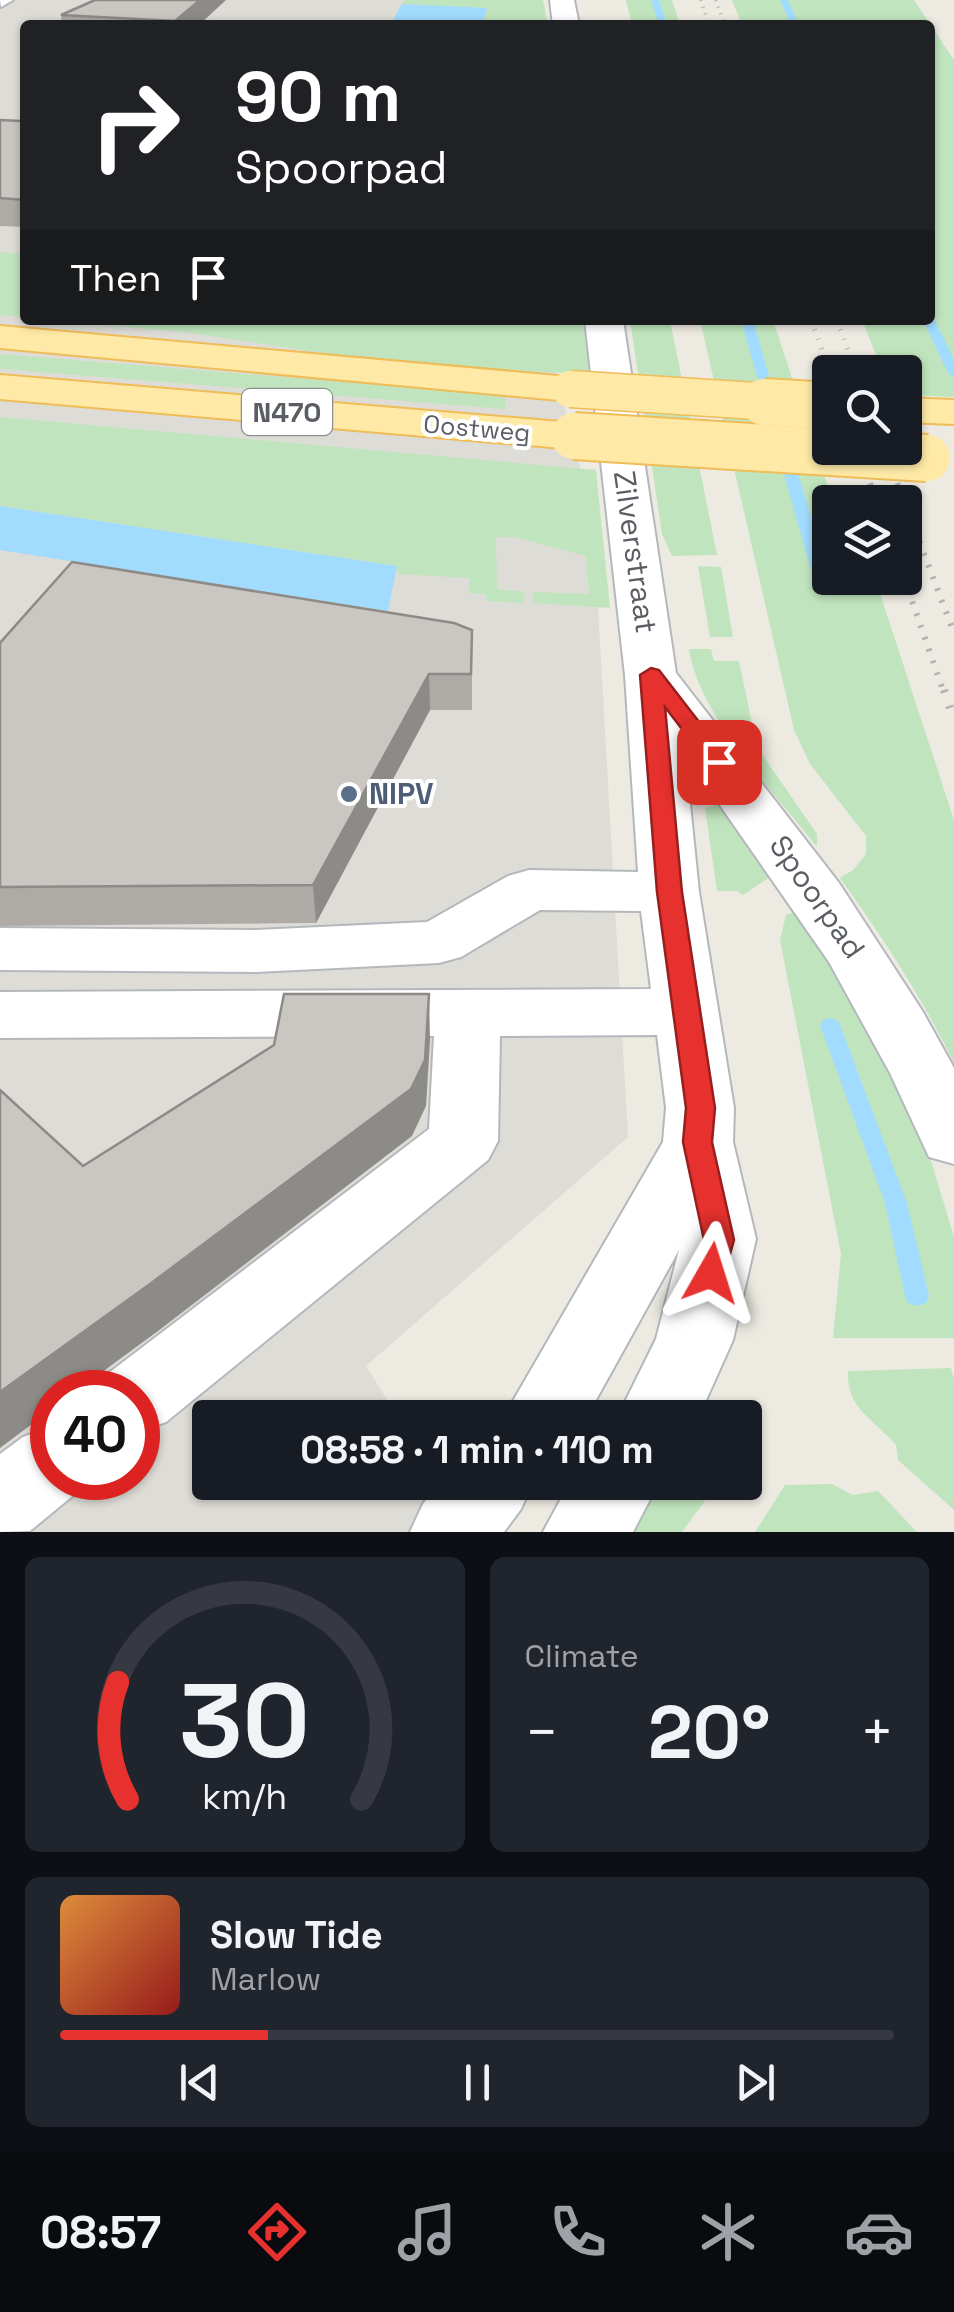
<!DOCTYPE html>
<html lang="en">
<head>
<meta charset="utf-8">
<style>
	body { margin:0; font-family:"Space Grotesk",sans-serif; background:#20242c; color:#f1f3f6; height:100vh; display:flex; flex-direction:column; font-size:38px; white-space:nowrap }
	* { box-sizing:border-box; margin:0 }
	p { font-size:32px; color:#9ea1a6 }
	.icon { flex:none; width:55px; height:55px; fill:none; stroke:currentColor; stroke-width:2; stroke-linecap:round; stroke-linejoin:round }
	.map { position:relative; height:1532px; overflow:hidden }
	.side { display:flex; flex-direction:column; gap:25px; padding:25px; background:#0d0f14; flex:1 }
	.side>* { flex:none }
	.hud { position:absolute; left:20px; top:20px; width:915px; height:305px; border-radius:10px; box-shadow:0 2px 8px #0004; background:#202124; color:#fff; overflow:hidden }
	.fabs { position:absolute; left:812px; top:355px; display:grid; gap:20px }
	.fabs a { display:grid; place-items:center; width:110px; height:110px; border-radius:10px; background:#171b24; box-shadow:0 2px 8px #0004; font-size:50px }
	.speed { position:absolute; left:30px; top:1370px; display:flex; gap:20px; font-size:50px; font-weight:700; text-align:center }
	.speed>* { display:grid; place-content:center; width:130px; height:130px; border-radius:50%; background:#171b24; box-shadow:0 2px 8px #0004; line-height:1 }
	.speed .limit { border:15px solid #d22; background:#fff; color:#111 }
	.pin { position:absolute; display:grid; place-items:center; width:85px; height:85px; color:#fff; margin:-42px; border-radius:20px; box-shadow:0 5px 15px #0006 }
	.me { position:absolute; width:110px; margin:-55px; rotate:6deg; stroke-linejoin:round; filter:drop-shadow(0 0 8px #0008) }
	.turn { display:flex; align-items:center; gap:35px; height:210px; padding:0 50px; font-size:45px }
	.turn .icon { width:130px; height:130px; stroke-width:2.5 }
	.turn b { display:block; font-size:70px; line-height:85px }
	.then { display:flex; align-items:center; height:95px; padding:0 50px; background:#0003; gap:20px; font-size:38px }
	.big { font-size:75px; font-weight:800; line-height:1.1 }
	.side .tile { flex:1; display:flex; flex-direction:column; justify-content:center; gap:15px; min-width:0; padding:0 35px; border-radius:15px; background:#20242c }
	.side .dial { align-items:center; gap:0 }
	.dial svg { height:260px; overflow:visible; fill:none; stroke:#363941; stroke-width:7; stroke-linecap:round; text-anchor:middle }
	.dial text { fill:#f1f3f6; stroke:none }
	.song { display:flex; align-items:center; gap:30px }
	.cover { width:120px; height:120px; border-radius:15px; background:linear-gradient(135deg,hsl(30 70% 55%),hsl(0 70% 35%)) }
	.played { height:10px; border-radius:5px; background:linear-gradient(90deg,#e7312e 25%,#363941 25%) }
	.keys { display:flex; justify-content:space-around; direction:ltr }
	.heat { display:flex; justify-content:space-between; align-items:center; font-size:55px; direction:ltr }
	.side .tiles { flex:1; display:grid; gap:25px; grid-template-columns:1fr 1fr }
	.tile:last-child { grid-column:span 2 }
	.trip { position:absolute; left:192px; top:1400px; width:570px; height:100px; border-radius:10px; background:#171b24; box-shadow:0 2px 8px #0004; font-weight:800; line-height:100px; text-align:center }
	.tabs { display:flex; height:160px; justify-content:space-around; align-items:center; background:#090b0e; color:#9ea1a6 }
	.tabs .icon { width:70px; height:70px }
	.tabs .on { color:#e7312e }
	.tabs b { font-size:45px; color:#f1f3f6 }
	.map>svg:first-child { display:block }
	.industrial { fill:#dedcd6; fill-rule:evenodd }
	.green { fill:#c0e5be }
	.water { fill:#a1dbfe }
	.lines { fill:none; stroke-linecap:round; stroke-linejoin:round }
	.stream { fill:#a1dbfe; fill-rule:evenodd }
	.minor-casing { stroke:#b4b8bc; stroke-width:4 }
	.major-casing { stroke:#f0bc58; stroke-width:4 }
	.minor { fill:#fff; fill-rule:evenodd }
	.major { fill:#feeaa6; fill-rule:evenodd }
	.rail-far3 { stroke:#b1b2b3; stroke-width:4; stroke-dasharray:1 6; stroke-linecap:butt }
	.rail-far2 { stroke:#b1b2b3; stroke-width:5; stroke-dasharray:1 9; stroke-linecap:butt }
	.rail-far1 { stroke:#b1b2b3; stroke-width:6; stroke-dasharray:2.5 10; stroke-linecap:butt }
	.rail { stroke:#b1b2b3; stroke-width:8; stroke-dasharray:2.5 14; stroke-linecap:butt }
	.major-bridge-far1-casing { stroke:#f0bc58; stroke-width:39; stroke-linecap:butt }
	.major-bridge-casing { stroke:#f0bc58; stroke-width:50; stroke-linecap:butt }
	.major-bridge-far1 { stroke:#feeaa6; stroke-width:36 }
	.major-bridge { stroke:#feeaa6; stroke-width:46 }
	.wall { fill:#aeaaa6 }
	.shaded-wall { fill:#8d8b87 }
	.building { fill:#cac6c1; stroke:#8d8b87; stroke-width:2.5 }
	.route { fill:#e7312e; stroke:#96201e; stroke-width:2.5 }
	.service-dot { fill:#5c6f8a; stroke:#fff; stroke-width:4 }
	.labels { text-anchor:middle; stroke-width:8; stroke-linejoin:round; paint-order:stroke }
	.far-street-label { font-size:25px; fill:#5a5e63; stroke:#fff }
	.shield { fill:#fff; stroke:#8c8e92; stroke-width:2.5 }
	.shield-label { font-size:28px; font-weight:bold; fill:#5a5e63 }
	.street-label { font-size:30px; fill:#5a5e63; stroke:#fff }
	.service-label { font-size:30px; font-weight:bold; fill:#4e5e75; stroke:#fff; text-anchor:start }
</style>
</head>
<body>
<div class="map">
<svg width="954" height="1532" viewBox="0 0 954 1532">
	<rect width="100%" height="100%" fill="#edeae2"/>
	<path class="industrial" d="M0,0H503L514,25H25V320H543L593,519L628,1137L366,1366L398,1417L210,1418V1482L439,1483L470,1532H0ZM52,1392H138V1478H52Z"/>
	<g class="green">
		<polygon points="405,0 543,0 548,25 482,25 487,9 402,4"/>
		<polygon points="626,0 672,0 680,25 632,25"/>
		<polygon points="732,0 914,0 954,60 954,397 905,395 905,372 883,372 862,320 930,320 930,25 742,25"/>
		<polygon points="0,252 25,254 25,317 0,315"/>
		<polygon points="54,320 583,320 589,374 409,366 191,333"/>
		<polygon points="630,320 670,320 717,555 672,556 662,534"/>
		<path d="M700,320H773L829,490L839,491L847,502H830V578H875L954,820V1063C922,997 883,938 840,878L853,870L866,854V836L810,764L794,730Z"/>
		<polygon points="0,354 506,395 505,409 0,369"/>
		<polygon points="0,417 596,470 610,608 533,603 534,592 589,594 586,556 514,537 496,537 497,589 525,592 523,603 486,601 486,594 468,593 470,578 397,574 396,566 0,506"/>
		<polygon points="698,566 721,567 733,637 710,637"/>
		<path d="M689,649H711L714,661H739L757,747L817,834V847C775,793 699,717 689,649Z"/>
		<polygon points="716,804 725,810 773,875 743,895 737,891 717,891 705,808"/>
		<polygon points="798,910 891,1075 932,1164 954,1237 954,1338 833,1338 841,1254 780,940 786,915"/>
		<path d="M951,1368L954,1379V1510L898,1460L896,1445C875,1420 846,1409 848,1371Z"/>
		<polygon points="660,1483 718,1483 682,1532 628,1532"/>
		<polygon points="832,1484 853,1495 878,1491 917,1532 755,1532 785,1485"/>
	</g>
	<g class="water">
		<polygon points="402,4 487,8 482,25 390,25"/>
		<polygon points="0,506 397,566 388,611 0,550"/>
	</g>
	<g class="lines">
		<g class="stream">
			<polygon points="651,0 659,0 667,25 659,25"/>
			<polygon points="780,0 788,0 799,25 791,25"/>
			<polygon points="930,317 935,320 954,360 954,377 948,373 923,320 930,320"/>
			<polygon points="741,320 753,320 776,401 775,404 770,405 764,401"/>
			<polygon points="784,446 791,450 827,570 824,573 814,573 811,570 777,450"/>
			<polygon points="830,1018 837,1020 840,1025 907,1203 929,1296 926,1303 917,1306 908,1303 905,1296 885,1203 820,1025 823,1020"/>
		</g>
		<defs>
			<g id="minor">
				<polygon points="0,0 13,0 1,7"/>
				<polygon points="550,0 574,0 579,25 553,25"/>
				<polygon points="585,320 623,320 676,673 839,883 923,1012 954,1068 954,1164 929,1157 890,1073 829,962 685,755 699,892 734,1108 733,1142 756,1239 733,1340 698,1418 617,1418 656,1339 679,1250 586,1418 503,1418 663,1142 666,1108 657,1035 500,1036 498,1141 488,1160 166,1422 138,1432 138,1392 100,1392 110,1372 429,1129 434,1036 0,1038 0,992 651,989 641,911 540,910 461,957 439,963 256,972 0,970 0,928 256,930 427,922 508,876 529,870 638,872 625,675"/>
				<polygon points="52,1426 52,1478 86,1478 81,1489 30,1531 0,1532 0,1454 23,1437"/>
				<polygon points="440,1482 533,1482 521,1509 504,1532 410,1532 423,1504"/>
				<polygon points="570,1482 659,1482 633,1532 543,1532"/>
			</g>
			<g id="major">
				<polygon points="0,326 570,377 584,380 590,389 584,398 570,401 0,348"/>
				<polygon points="0,375 574,423 589,427 595,436 589,445 574,449 0,399"/>
				<polygon points="905,398 954,400 954,424 905,422"/>
			</g>
		</defs>
		<use href="#minor" class="minor-casing"/>
		<use href="#major" class="major-casing"/>
		<use href="#minor" class="minor"/>
		<use href="#major" class="major"/>
		<g class="rail-far3">
			<polyline points="701,0 709,25"/>
			<polyline points="716,0 725,25"/>
		</g>
		<g class="rail-far2">
			<polyline points="811,320 830,372"/>
			<polyline points="837,320 856,372"/>
		</g>
		<g class="rail-far1">
			<polyline points="857,448 877,502"/>
			<polyline points="884,448 954,633"/>
			<polyline points="904,578 944,693"/>
		</g>
		<polyline class="rail" points="944,690 954,720"/>
		<defs>
			<polyline id="major-bridge-far1" points="570,389 802,404"/>
			<g id="major-bridge">
				<polyline points="764,402 830,406"/>
				<polyline points="574,436 927,458"/>
			</g>
		</defs>
		<use href="#major-bridge-far1" class="major-bridge-far1-casing"/>
		<use href="#major-bridge" class="major-bridge-casing"/>
		<use href="#major-bridge-far1" class="major-bridge-far1"/>
		<use href="#major-bridge" class="major-bridge"/>
	</g>
	<g class="wall">
		<polygon points="95,0 199,25 62,25 61,15"/>
		<polygon points="25,116 25,227 0,226 0,120 21,121"/>
		<polygon points="472,630 472,710 430,710 316,923 0,926 0,643"/>
	</g>
	<g class="shaded-wall">
		<polygon points="200,0 226,0 199,25 176,25 175,21"/>
		<polygon points="429,674 430,710 316,923 313,885"/>
		<polygon points="429,994 430,1040 426,1106 412,1136 158,1331 75,1392 52,1392 52,1409 0,1448 0,1392"/>
	</g>
	<g class="building">
		<polygon points="95,0 200,0 175,21 61,15"/>
		<polygon points="25,116 25,200 0,198 0,120 21,121"/>
		<polygon points="72,562 454,623 472,630 471,674 429,674 313,885 0,887 0,643"/>
		<polygon points="284,994 429,994 425,1060 411,1089 150,1284 0,1392 0,1090 83,1166 274,1045"/>
	</g>
	<polygon class="route" points="651,668 659,670 730,762 719,769 711,767 665,707 682,892 715,1108 712,1142 734,1240 722,1282 711,1286 700,1282 695,1273 704,1240 683,1142 686,1108 657,892 640,675"/>
	<circle class="service-dot" cx="349" cy="794" r="10"/>
	<g class="labels">
		<g class="far-street-label">
			<text transform="translate(477 428) rotate(5)" y="9">Oostweg</text>
		</g>
		<rect class="shield" x="242" y="389" width="90" height="46" rx="8"/>
		<g class="shield-label">
			<text x="287" y="422">N470</text>
		</g>
		<g class="street-label">
			<text transform="translate(635 552) rotate(82)" y="10">Zilverstraat</text>
			<text transform="translate(817 897) rotate(55)" y="10">Spoorpad</text>
		</g>
		<g class="service-label">
			<text x="369" y="804">NIPV</text>
		</g>
	</g>
</svg>
<div class="fabs">
<a><svg class="icon" aria-label="search" viewBox="0 0 24 24"><circle cx="10" cy="10" r="6"/><path d="M15 15l6 6"/></svg></a>
<a><svg class="icon" aria-label="layers" viewBox="0 0 24 24"><path d="M12 4l9 5-9 5-9-5zM3 14l9 5 9-5"/></svg></a>
</div>
<div class="speed"><div class="limit">40</div></div>
<div class="pin" style="left:719px;top:762px;background:#d93025"><svg class="icon" aria-label="arrive" viewBox="0 0 24 24"><path d="M6 21V4h12l-3 4 3 4H6"/></svg></div>
<svg class="me" style="left:711px;top:1273px" viewBox="-20 -20 40 40"><path d="M0-17L14 15 0 8-14 15z" fill="#e7312e" stroke="#fff" stroke-width="4"/></svg>
<div class="trip">08:58 · 1 min · 110 m</div>
<div class="hud">
<div class="turn"><svg class="icon" aria-label="right" viewBox="0 0 24 24"><path d="M7 20v-9h11M14 6l5 5-5 5"/></svg><div><b>90 m</b>Spoorpad</div></div>
<div class="then">Then<svg class="icon" aria-label="arrive" viewBox="0 0 24 24"><path d="M6 21V4h12l-3 4 3 4H6"/></svg></div>
</div>
</div>
<section class="side">
<div class="tiles">
<div class="tile dial"><svg viewBox="0 0 100 80">
<path d="M14 69A42 42 0 1 1 86 69"/>
<path d="M14 69A42 42 0 0 1 11 33" stroke="#e7312e"/>
<text x="50" y="56" font-size="32" font-weight="700">30</text>
<text x="50" y="72" font-size="11">km/h</text>
</svg></div>
<div class="tile"><p>Climate</p>
<div class="heat"><a>−</a><b class="big">20°</b><a>+</a></div>
</div>
<div class="tile">
<div class="song"><i class="cover"></i><div><b>Slow Tide</b><p>Marlow</p></div></div>
<div class="played"></div>
<div class="keys"><svg class="icon" aria-label="previous" viewBox="0 0 24 24"><path d="M18 5L8 12l10 7zM5 5v14"/></svg><svg class="icon" aria-label="pause" viewBox="0 0 24 24"><path d="M8 5v14M16 5v14"/></svg><svg class="icon" aria-label="next" viewBox="0 0 24 24"><path d="M6 5l10 7-10 7zM19 5v14"/></svg></div>
</div>
</div>
</section>
<nav class="tabs">
<b>08:57</b>
<svg class="icon on" aria-label="directions" viewBox="0 0 24 24"><path d="M12 3l9 9-9 9-9-9zM9 14v-3h6M13 9l2 2-2 2"/></svg>
<svg class="icon" aria-label="music" viewBox="0 0 24 24"><path d="M9 18V5l10-2v13"/><circle cx="6" cy="18" r="3"/><circle cx="16" cy="16" r="3"/></svg>
<svg class="icon" aria-label="phone" viewBox="0 0 24 24"><path d="M5 4h4l2 5-3 2q2 4 5 5l2-3 5 2v4C11 20 4 13 5 4z"/></svg>
<svg class="icon" aria-label="climate" viewBox="0 0 24 24"><path d="M12 3v18M4 7l16 10M4 17L20 7"/></svg>
<svg class="icon" aria-label="car" viewBox="0 0 24 24"><path d="M5 17H2v-5l4-1 3-4h7l3 4 3 1v5h-3M9 17h6M6 11h13"/><circle cx="7" cy="17" r="2"/><circle cx="17" cy="17" r="2"/></svg>
</nav>
</body>
</html>
